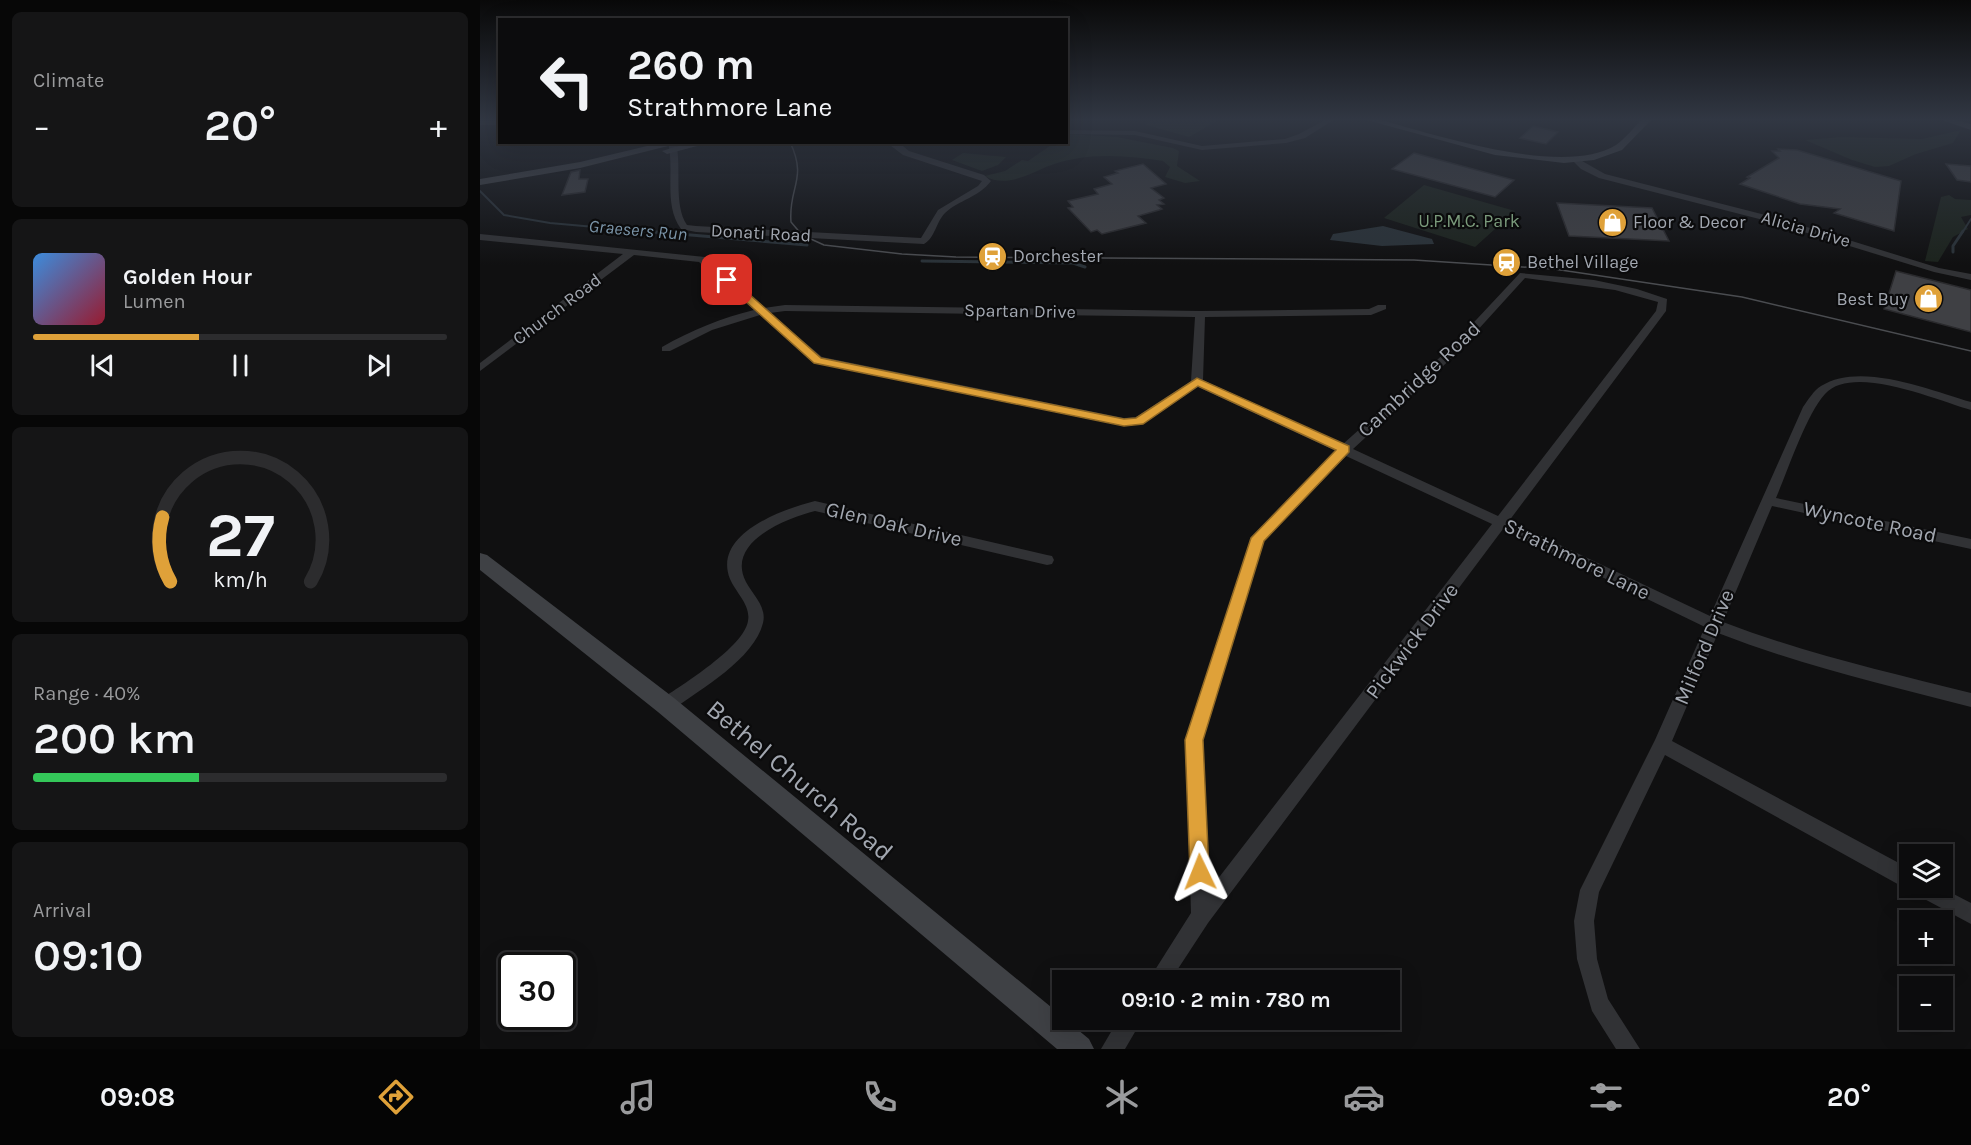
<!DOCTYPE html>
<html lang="en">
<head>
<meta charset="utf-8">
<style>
	body { margin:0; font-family:Karla,sans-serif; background:#151516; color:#f1f3f6; height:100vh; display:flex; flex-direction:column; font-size:22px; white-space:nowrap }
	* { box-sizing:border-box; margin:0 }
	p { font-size:20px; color:#9a9b9d }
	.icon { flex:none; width:33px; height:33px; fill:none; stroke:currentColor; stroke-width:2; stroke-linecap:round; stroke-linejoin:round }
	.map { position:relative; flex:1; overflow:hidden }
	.panel { display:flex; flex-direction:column; gap:12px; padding:12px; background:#070707; width:480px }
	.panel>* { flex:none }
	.banner { position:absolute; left:18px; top:18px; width:570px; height:126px; border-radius:0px; box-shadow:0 6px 24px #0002,0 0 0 2px #2c2c2e; background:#0c0c0d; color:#f1f3f6; overflow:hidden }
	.fabs { position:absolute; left:1419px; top:844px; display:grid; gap:12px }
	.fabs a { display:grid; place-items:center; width:54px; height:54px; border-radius:0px; background:#0c0c0d; box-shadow:0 6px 24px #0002,0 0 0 2px #2c2c2e; font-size:30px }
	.speed { position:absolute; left:18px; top:952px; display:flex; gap:12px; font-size:30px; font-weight:700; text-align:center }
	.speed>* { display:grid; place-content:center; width:78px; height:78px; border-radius:50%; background:#0c0c0d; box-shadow:0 6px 24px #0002,0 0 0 2px #2c2c2e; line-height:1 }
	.speed .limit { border:3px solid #111; border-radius:9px; background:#fff; color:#111 }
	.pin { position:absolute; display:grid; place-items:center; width:51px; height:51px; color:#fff; margin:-26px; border-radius:12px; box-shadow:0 3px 9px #0006 }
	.me { position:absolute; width:66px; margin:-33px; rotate:358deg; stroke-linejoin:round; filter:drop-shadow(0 0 4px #0008) }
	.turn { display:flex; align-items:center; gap:21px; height:126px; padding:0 30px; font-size:27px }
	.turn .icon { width:78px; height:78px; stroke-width:2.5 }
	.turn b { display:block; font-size:42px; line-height:51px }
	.big { font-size:45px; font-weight:600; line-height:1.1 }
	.panel .card { flex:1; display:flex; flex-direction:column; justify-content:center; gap:9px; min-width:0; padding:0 21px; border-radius:9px; background:#151516 }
	.panel .dial { align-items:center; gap:0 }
	.dial svg { height:156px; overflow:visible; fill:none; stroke:#2c2c2e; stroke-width:7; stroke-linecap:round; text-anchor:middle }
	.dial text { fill:#f1f3f6; stroke:none }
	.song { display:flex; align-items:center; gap:18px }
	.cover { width:72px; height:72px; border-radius:9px; background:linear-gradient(135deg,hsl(210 70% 55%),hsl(350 70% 35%)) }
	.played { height:6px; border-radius:3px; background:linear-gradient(90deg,#dfa139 40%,#2c2c2e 40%) }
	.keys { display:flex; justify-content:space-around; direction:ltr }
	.heat { display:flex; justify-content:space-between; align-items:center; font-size:33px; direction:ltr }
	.charge { height:9px; border-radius:4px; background:linear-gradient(90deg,#34c759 40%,#2c2c2e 0) }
	.trip { position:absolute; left:572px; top:970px; width:348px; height:60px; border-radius:0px; background:#0c0c0d; box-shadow:0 6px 24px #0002,0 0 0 2px #2c2c2e; font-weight:600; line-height:60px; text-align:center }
	.tabs { display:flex; height:96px; justify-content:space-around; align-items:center; background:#050505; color:#9a9b9d }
	.tabs .icon { width:42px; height:42px }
	.tabs .current { color:#dfa139 }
	.tabs b { font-size:27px; color:#f1f3f6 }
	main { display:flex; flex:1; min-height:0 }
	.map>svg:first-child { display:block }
	.green { fill:#1c231d }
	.water { fill:#2a3238 }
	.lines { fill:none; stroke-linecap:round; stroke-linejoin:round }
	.stream-far1 { stroke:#2a3238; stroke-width:2 }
	.stream { stroke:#2a3238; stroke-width:3 }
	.building { fill:#3f4044; stroke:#2a2a2d; stroke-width:1.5 }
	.street { fill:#313235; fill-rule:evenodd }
	.secondary { fill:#3f4145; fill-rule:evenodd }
	.tram { stroke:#4a4c50; stroke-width:1.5 }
	.route { fill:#dfa139; stroke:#916925; stroke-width:1.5 }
	.labels { text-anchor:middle; stroke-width:4.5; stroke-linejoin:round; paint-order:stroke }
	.far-park-label { font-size:18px; fill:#7a9a7b; stroke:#0b0b0c }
	.far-poi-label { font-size:18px; fill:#a2a7b0; stroke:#0b0b0c; text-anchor:start }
	.far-street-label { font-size:18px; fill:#a2a7b0; stroke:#0b0b0c }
	.far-water-label { font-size:18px; font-style:italic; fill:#7b95a9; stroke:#0b0b0c }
	.street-label { font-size:21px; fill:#a2a7b0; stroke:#0b0b0c }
	.near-street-label { font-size:26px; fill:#a2a7b0; stroke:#0b0b0c }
</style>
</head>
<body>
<main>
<section class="panel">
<div class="card"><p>Climate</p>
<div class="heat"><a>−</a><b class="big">20°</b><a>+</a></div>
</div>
<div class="card">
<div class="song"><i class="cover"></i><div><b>Golden Hour</b><p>Lumen</p></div></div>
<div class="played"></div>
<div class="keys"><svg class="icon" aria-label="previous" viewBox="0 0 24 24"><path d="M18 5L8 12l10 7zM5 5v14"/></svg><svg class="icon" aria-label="pause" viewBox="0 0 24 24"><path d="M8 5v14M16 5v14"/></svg><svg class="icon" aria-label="next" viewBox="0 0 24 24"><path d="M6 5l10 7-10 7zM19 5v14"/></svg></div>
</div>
<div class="card dial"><svg viewBox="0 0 100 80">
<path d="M14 69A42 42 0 1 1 86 69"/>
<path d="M14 69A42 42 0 0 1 10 36" stroke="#dfa139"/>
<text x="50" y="56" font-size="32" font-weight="700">27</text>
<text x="50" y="72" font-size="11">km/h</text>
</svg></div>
<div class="card"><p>Range · 40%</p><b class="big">200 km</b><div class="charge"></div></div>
<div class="card"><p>Arrival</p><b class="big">09:10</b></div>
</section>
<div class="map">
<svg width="1491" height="1049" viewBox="0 0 1491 1049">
	<rect width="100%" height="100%" fill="#101011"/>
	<g class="green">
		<polygon points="674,119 740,119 709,137 663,124"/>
		<polygon points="1481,130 1473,143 1436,154 1409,166 1395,167 1372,160 1325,140 1361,137 1442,139"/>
		<path d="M587,134L637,137L693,148L699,151L697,166L720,181L705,183L685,177L690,167L683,161C644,155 604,152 566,167C548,175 524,188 505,176L525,171L542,160L548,161L574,143L586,142Z"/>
		<polygon points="483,153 526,157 518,165 502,171 472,160"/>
		<polygon points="944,185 1035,211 995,247 904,218"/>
		<polygon points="1469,195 1475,199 1491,200 1491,215 1481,217 1488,229 1473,237 1458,262 1445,261 1461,197"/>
	</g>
	<polygon class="water" points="903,226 952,239 954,244 902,246 850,240 853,234"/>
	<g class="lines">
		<g class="stream-far1">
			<polyline points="0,191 24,215 70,223 182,233"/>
			<polyline points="1482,233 1491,219"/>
		</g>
		<g class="stream">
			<polyline points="164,231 327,245"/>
			<polyline points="1473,252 1473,246 1483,231"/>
			<polyline points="442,261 593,263 605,267"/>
		</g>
	</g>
	<g class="building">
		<polygon points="1053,126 1078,132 1066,144 1040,138"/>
		<polygon points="1298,149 1317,150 1421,181 1414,231 1354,213 1360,209 1320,204 1260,184 1270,178 1267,177 1299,158 1292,151 1300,151"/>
		<polygon points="934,153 1034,180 1015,197 912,169"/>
		<polygon points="663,164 686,184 671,188 684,198 679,200 684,204 677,205 682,209 679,210 658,216 666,223 622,234 617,230 611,232 588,208 593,207 588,201 618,194 614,189 632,184 624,177 638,173 635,171"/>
		<polygon points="1466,164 1491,166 1491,182 1477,180"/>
		<polygon points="100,170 99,179 108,179 105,192 82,195 91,172"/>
		<polygon points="1077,203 1172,208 1189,241 1089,236"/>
		<polygon points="1416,271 1491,290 1491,332 1404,309"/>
	</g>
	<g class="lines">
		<g class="street">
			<polygon points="847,119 855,119 825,138 806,143 722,150 655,135 586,134 586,130 655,131 722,146 805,139 819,134"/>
			<rect x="0" y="121" width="20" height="4"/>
			<path d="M188,142H196C202,167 193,205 207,225L216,226L441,238L458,210L498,186L502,181L423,155L406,142H418L429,151L504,175L511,181C499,197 479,200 465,213C456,222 455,238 444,244L216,232L201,229C183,204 195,171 188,142Z"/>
			<polygon points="1095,157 1125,174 1301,219 1459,268 1491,274 1491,280 1454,272 1295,223 1119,178 1101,169 1091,159"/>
			<path d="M0,234L225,257L284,308L305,305L720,311L889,309L898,305H906V309L891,315L725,317L723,380L863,444L967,351L1040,273L1114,280L1157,289L1187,299L1186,311L1029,521L1230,616L1323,407C1328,400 1334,390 1341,386C1380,361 1450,390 1491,402V410C1458,401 1373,363 1345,394C1326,415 1308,470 1296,498L1491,539V549L1292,506L1243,622C1324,653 1407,672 1491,693V707C1405,685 1320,665 1238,633L1192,741L1430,869V888H1434L1430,890L1423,887L1185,755L1119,892L1114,921L1117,959L1128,999L1160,1049H1136L1112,1011L1097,959L1094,921L1100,890L1175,740L1225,627L1023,529L728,923L690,981H668L711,913L706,740L771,539L856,451L718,387L663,424L644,426L338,363L334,362L280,315L232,330L190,351H182V347C212,330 241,318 274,310L219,262L154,255L0,371V363L143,254L0,240ZM1045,278L1135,290L1178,302L1176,311L1018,516L873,449L975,355ZM305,311L715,317L711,381L656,417L644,418L342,357L290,313ZM866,456L1012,524L730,889L722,740L784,541Z"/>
			<path d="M335,501L567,555L572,556L574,560L572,564L567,565L335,511C307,518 245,542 266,582C273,595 287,607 283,623C274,659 221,689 192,710L186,712L180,710L178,705L180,700C202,685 264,647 268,621C271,605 256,593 250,579C232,534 303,509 335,501Z"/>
			<polygon points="1434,888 1462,888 1491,903 1491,924 1437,895"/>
			<polygon points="638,1020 662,1020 645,1049 621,1049"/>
		</g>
		<g class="secondary">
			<path d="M883,119H897C954,134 1083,178 1136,145C1146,138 1154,127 1162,119H1172L1142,150L1114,160L1084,163L1015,155Z"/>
			<polygon points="1459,119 1472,119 1491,124 1491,130"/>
			<polygon points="184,142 204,142 100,168 0,185 0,179 100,162"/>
			<polygon points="211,142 232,142 187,154 182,151"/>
			<polygon points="0,553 7,555 194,698 582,1016 582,1020 586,1020 609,1039 614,1049 577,1049 178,712 0,570"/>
		</g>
		<path class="tram" d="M310,142C328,180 308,187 311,222L322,235L344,245L422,254L476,257L934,260L1074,269L1262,297L1491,351"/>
	</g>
	<linearGradient id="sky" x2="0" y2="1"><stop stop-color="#090909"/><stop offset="0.45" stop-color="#313743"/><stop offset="1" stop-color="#313743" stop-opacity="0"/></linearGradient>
	<rect width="1491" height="265" fill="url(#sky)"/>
	<polygon class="route" points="244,278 251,278 341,358 644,419 656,418 717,378 869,446 869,452 784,541 723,740 729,872 726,879 720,882 713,879 710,872 705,740 771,538 856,450 718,386 663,424 644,426 334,363 244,282"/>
	<defs>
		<symbol id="shop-disc" viewBox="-11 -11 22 22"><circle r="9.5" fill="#dfa139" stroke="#0b0b0c"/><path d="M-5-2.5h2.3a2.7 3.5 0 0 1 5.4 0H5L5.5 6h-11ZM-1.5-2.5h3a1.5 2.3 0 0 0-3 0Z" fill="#fff"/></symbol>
		<symbol id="station-disc" viewBox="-11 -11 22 22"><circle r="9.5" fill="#dfa139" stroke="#0b0b0c"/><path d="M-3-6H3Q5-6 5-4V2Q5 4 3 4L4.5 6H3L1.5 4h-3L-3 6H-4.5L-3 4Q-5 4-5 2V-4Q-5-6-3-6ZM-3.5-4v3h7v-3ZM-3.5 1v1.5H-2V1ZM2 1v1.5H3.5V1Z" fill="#fff"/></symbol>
	</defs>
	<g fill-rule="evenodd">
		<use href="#shop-disc" x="1116" y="206" width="33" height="33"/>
		<use href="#station-disc" x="496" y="240" width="33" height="33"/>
		<use href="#station-disc" x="1010" y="246" width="33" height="33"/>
		<use href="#shop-disc" x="1432" y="282" width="33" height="33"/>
	</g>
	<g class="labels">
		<g class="far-park-label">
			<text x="989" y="227">U.P.M.C. Park</text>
		</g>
		<g class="far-poi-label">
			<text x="1153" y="228">Floor &amp; Decor</text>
			<text x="533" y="262">Dorchester</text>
			<text x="1047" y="268">Bethel Village</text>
			<text x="1428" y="305" text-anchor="end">Best Buy</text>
		</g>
		<g class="far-street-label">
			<text transform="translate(1326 229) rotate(16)" y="6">Alicia Drive</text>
			<text transform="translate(281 233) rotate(3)" y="6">Donati Road</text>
			<text transform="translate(77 309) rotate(-37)" y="6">Church Road</text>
			<text transform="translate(540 311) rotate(1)" y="6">Spartan Drive</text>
		</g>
		<g class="far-water-label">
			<text transform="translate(158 230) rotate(5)" y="6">Graesers Run</text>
		</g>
		<g class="street-label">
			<text transform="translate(939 379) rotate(-43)" y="7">Cambridge Road</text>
			<text transform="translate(1390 522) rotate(12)" y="7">Wyncote Road</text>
			<text transform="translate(414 524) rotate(13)" y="7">Glen Oak Drive</text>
			<text transform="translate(1097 559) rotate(26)" y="7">Strathmore Lane</text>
			<text transform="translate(932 641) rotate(-53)" y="7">Pickwick Drive</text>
			<text transform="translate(1224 647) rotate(-67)" y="7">Milford Drive</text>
		</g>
		<g class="near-street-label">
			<text transform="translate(320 780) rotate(40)" y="9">Bethel Church Road</text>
		</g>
	</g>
</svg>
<div class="fabs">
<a><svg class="icon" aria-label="layers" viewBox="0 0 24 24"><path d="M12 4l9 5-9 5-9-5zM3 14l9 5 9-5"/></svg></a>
<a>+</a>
<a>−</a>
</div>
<div class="speed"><div class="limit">30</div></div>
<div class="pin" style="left:247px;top:280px;background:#d93025"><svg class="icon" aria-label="arrive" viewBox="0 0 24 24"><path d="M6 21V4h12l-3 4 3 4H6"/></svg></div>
<svg class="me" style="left:720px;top:872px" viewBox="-20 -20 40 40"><path d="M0-17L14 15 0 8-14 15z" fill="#dfa139" stroke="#fff" stroke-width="4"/></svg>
<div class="trip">09:10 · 2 min · 780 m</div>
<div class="banner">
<div class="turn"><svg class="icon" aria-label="left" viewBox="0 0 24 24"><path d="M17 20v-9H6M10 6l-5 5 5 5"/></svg><div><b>260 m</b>Strathmore Lane</div></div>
</div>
</div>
</main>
<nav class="tabs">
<b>09:08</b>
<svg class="icon current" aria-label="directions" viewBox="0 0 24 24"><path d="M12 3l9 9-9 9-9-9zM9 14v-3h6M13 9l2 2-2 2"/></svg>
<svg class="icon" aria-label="music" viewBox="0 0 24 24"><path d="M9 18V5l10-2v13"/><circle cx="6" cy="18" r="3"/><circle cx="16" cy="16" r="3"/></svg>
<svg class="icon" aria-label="phone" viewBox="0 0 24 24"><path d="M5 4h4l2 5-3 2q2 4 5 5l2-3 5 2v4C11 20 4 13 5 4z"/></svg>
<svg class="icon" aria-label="climate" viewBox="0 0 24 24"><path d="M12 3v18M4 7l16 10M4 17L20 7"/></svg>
<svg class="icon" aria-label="car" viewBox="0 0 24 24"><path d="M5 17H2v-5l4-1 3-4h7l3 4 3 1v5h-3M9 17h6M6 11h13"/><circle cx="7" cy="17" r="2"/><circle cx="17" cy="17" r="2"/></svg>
<svg class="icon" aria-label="filters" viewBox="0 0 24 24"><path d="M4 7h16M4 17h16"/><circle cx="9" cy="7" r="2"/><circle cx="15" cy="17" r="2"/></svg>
<b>20°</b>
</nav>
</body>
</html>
